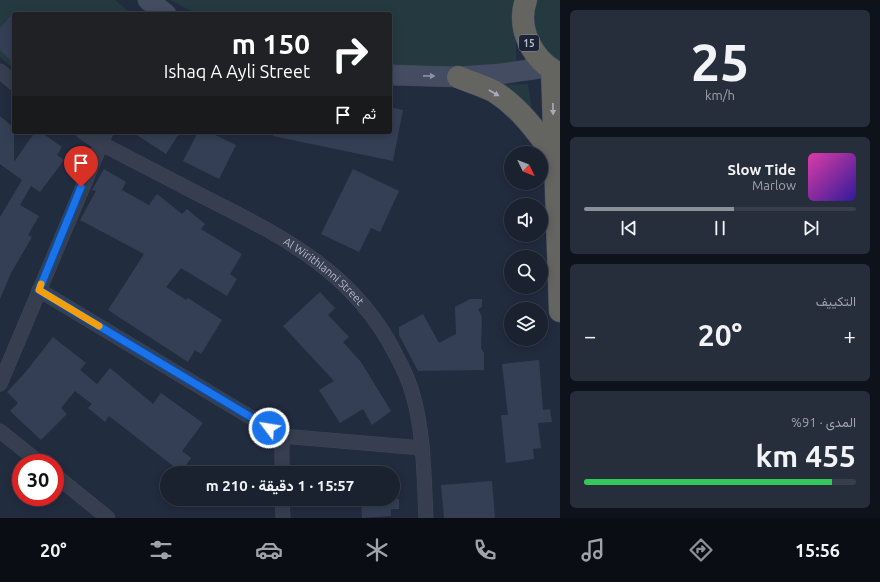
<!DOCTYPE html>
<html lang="ar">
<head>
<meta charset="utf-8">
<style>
	body { margin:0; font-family:Ubuntu,Vazirmatn,sans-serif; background:#272e3b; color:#f1f3f6; direction:rtl; height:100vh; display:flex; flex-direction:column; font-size:15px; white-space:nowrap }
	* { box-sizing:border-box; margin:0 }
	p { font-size:13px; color:#9fa3aa }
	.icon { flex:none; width:22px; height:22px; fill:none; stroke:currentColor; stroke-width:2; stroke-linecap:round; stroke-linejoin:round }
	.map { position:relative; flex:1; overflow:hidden; direction:ltr }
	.side { display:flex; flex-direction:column; gap:10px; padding:10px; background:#0e121a; width:320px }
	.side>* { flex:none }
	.top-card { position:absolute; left:12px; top:12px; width:380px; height:122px; border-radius:4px; box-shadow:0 2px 10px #0003,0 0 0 1px #383e4b; direction:rtl; background:#202124; color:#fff; overflow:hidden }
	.needle { width:26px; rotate:133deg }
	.tools { position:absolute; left:504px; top:146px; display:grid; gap:8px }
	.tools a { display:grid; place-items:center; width:44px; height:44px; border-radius:50%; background:#1a212f; box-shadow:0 2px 10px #0003,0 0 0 1px #383e4b; font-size:20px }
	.speed { position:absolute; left:12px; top:454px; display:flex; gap:8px; font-size:20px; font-weight:700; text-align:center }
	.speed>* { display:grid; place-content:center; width:52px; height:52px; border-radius:50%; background:#1a212f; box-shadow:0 2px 10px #0003,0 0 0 1px #383e4b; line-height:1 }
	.speed .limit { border:6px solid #d22; background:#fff; color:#111 }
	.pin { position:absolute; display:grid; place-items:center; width:34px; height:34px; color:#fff; margin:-41px -17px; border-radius:50% 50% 50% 0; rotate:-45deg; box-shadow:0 0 4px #0007 }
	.pin .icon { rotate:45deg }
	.me { position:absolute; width:44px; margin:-22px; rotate:301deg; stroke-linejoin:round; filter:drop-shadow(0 0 3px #0008) }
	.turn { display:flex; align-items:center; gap:14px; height:84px; padding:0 16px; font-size:18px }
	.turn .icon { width:52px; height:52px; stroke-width:2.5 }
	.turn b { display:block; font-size:28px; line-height:34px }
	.then { display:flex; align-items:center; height:38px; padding:0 16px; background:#0003; gap:8px; font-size:15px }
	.big { font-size:30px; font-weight:700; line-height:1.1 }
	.side .card { flex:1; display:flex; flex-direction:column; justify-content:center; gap:6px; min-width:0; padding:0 14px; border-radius:6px; background:#272e3b }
	.side .dial { align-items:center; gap:0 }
	.dial b { font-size:52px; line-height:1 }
	.song { display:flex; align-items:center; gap:12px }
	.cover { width:48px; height:48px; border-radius:6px; background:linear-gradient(135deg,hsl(320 70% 55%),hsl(250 70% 35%)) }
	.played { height:4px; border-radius:2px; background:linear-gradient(90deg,#8c9099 55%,#383e4b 55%) }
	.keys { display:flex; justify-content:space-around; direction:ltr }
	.heat { display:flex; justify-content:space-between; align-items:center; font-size:22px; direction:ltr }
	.charge { height:6px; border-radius:3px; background:linear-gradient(90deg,#34c759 91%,#383e4b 0) }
	.trip { position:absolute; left:160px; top:466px; width:240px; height:40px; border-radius:20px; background:#1a212f; box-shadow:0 2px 10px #0003,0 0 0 1px #383e4b; font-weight:700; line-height:40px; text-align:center; direction:rtl }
	.dock { display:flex; height:64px; justify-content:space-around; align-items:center; background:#0a0d13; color:#9fa3aa }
	.dock .icon { width:28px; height:28px }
	.dock .current { color:#8c9099 }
	.dock b { font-size:18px; color:#f1f3f6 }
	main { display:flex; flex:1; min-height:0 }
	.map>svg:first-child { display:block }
	.green { fill:#243a40 }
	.building { fill:#343f55 }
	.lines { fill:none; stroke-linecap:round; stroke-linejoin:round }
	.minor-casing { stroke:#3f4758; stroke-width:15 }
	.secondary-casing { stroke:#3f4758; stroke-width:21 }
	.trunk-casing { stroke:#41495a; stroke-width:23 }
	.minor { stroke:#363e4f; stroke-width:14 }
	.secondary { stroke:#444c62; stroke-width:20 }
	.trunk { stroke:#646461; stroke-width:22 }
	.oneway { fill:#8c93a6 }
	.oneway2 { fill:#a6acba }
	.route-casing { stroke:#114b97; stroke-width:10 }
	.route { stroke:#1a73e8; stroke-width:7 }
	.slow { stroke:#f59e0b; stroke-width:7 }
	.labels { text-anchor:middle; stroke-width:4; stroke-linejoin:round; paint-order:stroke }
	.shield { fill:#1b2334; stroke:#858c9d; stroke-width:1 }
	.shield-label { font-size:10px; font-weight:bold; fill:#b2b9ca }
	.street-label { font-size:11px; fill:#b2b9ca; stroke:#1b2334 }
</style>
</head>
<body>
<main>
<section class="side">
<div class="card dial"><b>25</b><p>km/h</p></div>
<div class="card">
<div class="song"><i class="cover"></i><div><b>Slow Tide</b><p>Marlow</p></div></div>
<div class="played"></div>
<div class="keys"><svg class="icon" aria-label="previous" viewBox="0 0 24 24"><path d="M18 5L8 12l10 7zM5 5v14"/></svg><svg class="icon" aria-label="pause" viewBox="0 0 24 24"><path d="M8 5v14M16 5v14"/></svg><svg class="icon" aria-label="next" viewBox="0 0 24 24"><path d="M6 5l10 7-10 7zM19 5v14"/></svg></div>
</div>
<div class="card"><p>التكييف</p>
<div class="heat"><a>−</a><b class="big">20°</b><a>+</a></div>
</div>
<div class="card"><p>المدى · 91%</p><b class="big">455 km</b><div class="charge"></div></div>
</section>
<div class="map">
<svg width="560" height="518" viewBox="0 0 560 518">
	<rect width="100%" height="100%" fill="#222c3f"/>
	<g class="green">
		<polygon points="0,0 115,0 132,14 14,14 14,69 0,57"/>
		<polygon points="170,0 516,0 516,66 458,77 390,68 390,14 197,14"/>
		<polygon points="531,0 560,0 560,71 537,52"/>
		<polygon points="528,84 533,116 492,85"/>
	</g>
	<g class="building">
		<polygon points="14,12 14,64 0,50 0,28"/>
		<polygon points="390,107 403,110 393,161 273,136 273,132 390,132"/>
		<polygon points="0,116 14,128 14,162 35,132 41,132 62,147 57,155 64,160 40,192 31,186 20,205 39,216 28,235 32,237 11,273 0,299 0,217 22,180 0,164"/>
		<polygon points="132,132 180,132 166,154"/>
		<polygon points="198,132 209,132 236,145 219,179 183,161"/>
		<polygon points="104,169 126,182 122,190 149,205 157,194 182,214 187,209 205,224 201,229 242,254 230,274 237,279 227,296 181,268 166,287 186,300 188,298 222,320 201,354 195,350 188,362 108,310 144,254 80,220 96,191 92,190"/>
		<polygon points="353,169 399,191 380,232 371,228 359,252 321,234"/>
		<polygon points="320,292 335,308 328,315 349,337 343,342 361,362 391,411 372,425 363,409 340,423 319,390 334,381 283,326"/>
		<polygon points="470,299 482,299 482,307 478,309 482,317 481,348 484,353 484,370 418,371 399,335 399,327 423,314 439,343 456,334 455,307"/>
		<polygon points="53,337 86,363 80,370 97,384 110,368 153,404 161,393 203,423 182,451 191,458 181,472 109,416 105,422 88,408 92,404 75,391 61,408 67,414 41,440 10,411 18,403 7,392 24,374"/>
		<polygon points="539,360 543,410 550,409 552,422 538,423 541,448 533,449 534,459 506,463 501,415 508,415 502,364"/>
		<polygon points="492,481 495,518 444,518 441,485"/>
		<polygon points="361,499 399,499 399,509 391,509 391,516 362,518"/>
	</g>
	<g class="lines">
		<defs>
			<g id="minor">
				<polyline points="0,71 14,83"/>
				<path id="s1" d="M83,132L100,143C136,162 173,181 210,200C286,238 355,274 395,353C402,366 409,380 413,395C424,434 424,477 426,518"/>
				<polyline points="39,290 282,436 422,448"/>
				<polyline points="0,384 106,132"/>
				<polyline points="0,431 40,463"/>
				<polyline points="282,436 282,473"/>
				<polyline points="55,475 108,518"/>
				<polyline points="282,499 283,518"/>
			</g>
			<g id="secondary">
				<polyline points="148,0 166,14"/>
				<polyline points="390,75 458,77 500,74 547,67"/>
			</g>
			<g id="trunk">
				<path d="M526,0C516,29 533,61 560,74"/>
				<polyline points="552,70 560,311"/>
				<path d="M458,77C470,82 484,86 495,92C520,108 537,132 554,155"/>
			</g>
		</defs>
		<use href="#minor" class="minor-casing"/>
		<use href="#secondary" class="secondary-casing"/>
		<use href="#trunk" class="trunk-casing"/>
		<use href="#minor" class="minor"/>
		<use href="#secondary" class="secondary"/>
		<use href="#trunk" class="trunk"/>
	</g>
	<defs><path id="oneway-solid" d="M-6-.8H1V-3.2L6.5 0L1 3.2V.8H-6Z"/></defs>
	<use class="oneway" href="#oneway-solid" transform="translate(429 76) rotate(1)"/>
	<g class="oneway2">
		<use href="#oneway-solid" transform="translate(494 93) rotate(30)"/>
		<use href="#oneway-solid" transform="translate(553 109) rotate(89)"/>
	</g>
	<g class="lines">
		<defs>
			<polyline id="route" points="81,187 39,290 269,428"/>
		</defs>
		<use href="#route" class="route-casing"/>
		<use href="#route" class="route"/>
		<polyline class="slow" points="41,284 39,290 99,326"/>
	</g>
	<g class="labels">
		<rect class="shield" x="519" y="35" width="20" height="16" rx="3"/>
		<g class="shield-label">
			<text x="529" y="47">15</text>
		</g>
		<g class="street-label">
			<text dy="4" stroke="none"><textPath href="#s1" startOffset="279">Al Wirithlanni Street</textPath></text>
		</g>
	</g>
</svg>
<div class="tools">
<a><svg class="needle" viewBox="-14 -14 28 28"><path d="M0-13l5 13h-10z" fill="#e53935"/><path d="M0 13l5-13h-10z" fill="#9fa3aa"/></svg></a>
<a><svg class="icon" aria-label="sound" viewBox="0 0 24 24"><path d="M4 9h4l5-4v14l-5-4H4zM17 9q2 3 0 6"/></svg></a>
<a><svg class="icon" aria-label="search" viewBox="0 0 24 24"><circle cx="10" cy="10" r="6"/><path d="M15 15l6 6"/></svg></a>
<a><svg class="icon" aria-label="layers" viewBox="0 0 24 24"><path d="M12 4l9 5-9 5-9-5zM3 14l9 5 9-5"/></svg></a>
</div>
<div class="speed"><div class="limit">30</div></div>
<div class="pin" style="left:81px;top:187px;background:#d93025"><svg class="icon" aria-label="arrive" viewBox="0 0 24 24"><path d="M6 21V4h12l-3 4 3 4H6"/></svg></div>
<svg class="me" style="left:269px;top:428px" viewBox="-20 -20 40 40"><circle r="17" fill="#1a73e8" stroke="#fff" stroke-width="3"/><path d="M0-11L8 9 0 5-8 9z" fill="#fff"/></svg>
<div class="trip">15:57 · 1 دقيقة · 210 m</div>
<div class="top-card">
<div class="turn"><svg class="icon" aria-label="right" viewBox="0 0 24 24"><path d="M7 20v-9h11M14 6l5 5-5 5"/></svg><div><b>150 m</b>Ishaq A Ayli Street</div></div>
<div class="then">ثم<svg class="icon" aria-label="arrive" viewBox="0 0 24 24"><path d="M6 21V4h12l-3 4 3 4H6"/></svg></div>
</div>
</div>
</main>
<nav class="dock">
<b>15:56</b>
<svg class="icon current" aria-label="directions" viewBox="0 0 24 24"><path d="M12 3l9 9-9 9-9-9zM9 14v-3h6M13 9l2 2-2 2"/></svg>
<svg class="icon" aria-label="music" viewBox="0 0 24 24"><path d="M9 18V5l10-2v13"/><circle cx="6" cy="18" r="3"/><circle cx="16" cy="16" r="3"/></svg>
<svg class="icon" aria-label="phone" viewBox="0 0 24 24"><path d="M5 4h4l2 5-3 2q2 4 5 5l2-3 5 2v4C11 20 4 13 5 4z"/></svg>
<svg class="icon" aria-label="climate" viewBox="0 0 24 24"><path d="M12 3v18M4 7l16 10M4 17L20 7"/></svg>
<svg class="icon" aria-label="car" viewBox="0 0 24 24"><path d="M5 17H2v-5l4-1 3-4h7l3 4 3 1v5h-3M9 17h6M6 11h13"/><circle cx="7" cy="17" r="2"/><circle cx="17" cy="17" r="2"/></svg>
<svg class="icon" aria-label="filters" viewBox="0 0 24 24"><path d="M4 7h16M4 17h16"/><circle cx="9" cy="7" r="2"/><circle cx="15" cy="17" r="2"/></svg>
<b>20°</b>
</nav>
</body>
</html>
